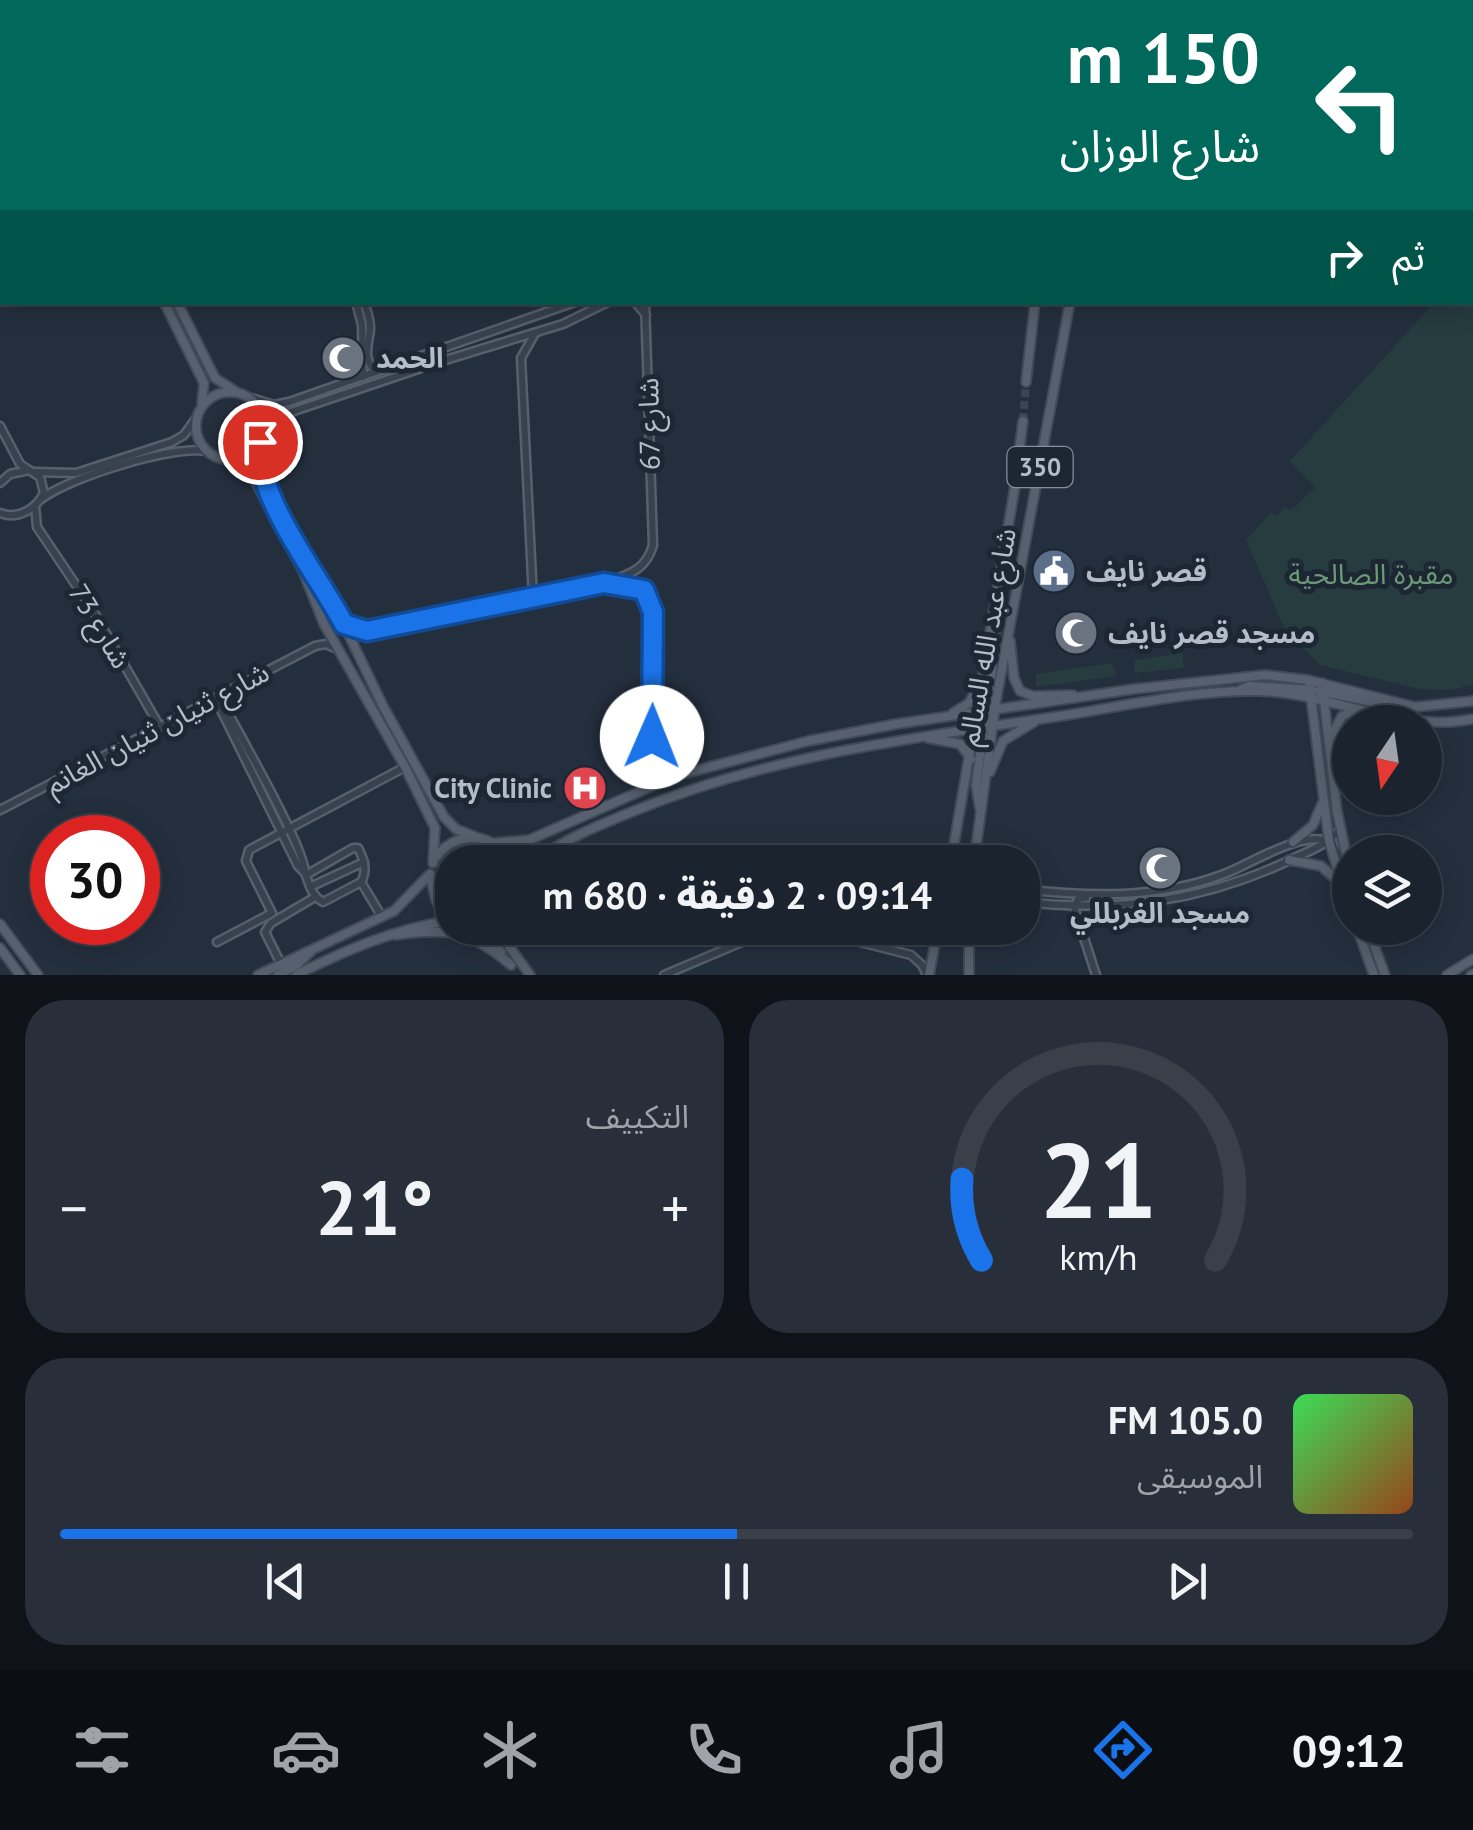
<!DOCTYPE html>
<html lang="ar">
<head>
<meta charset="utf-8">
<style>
	body { margin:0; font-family:"PT Sans","Noto Sans Arabic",sans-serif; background:#282f3a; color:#f1f3f6; direction:rtl; height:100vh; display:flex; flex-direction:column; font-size:38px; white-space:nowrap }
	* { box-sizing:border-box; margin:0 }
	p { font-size:32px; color:#a0a4aa }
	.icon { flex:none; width:55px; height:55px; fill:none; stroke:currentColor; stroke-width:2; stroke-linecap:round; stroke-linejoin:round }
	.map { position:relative; height:975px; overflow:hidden; direction:ltr }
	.details { display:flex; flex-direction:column; gap:25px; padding:25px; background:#0f1319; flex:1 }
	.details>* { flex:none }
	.hud { position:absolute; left:0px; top:0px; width:1475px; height:305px; box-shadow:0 5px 25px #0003,0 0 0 2px #39404a; direction:rtl; background:#00695c; color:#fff; overflow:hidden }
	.needle { width:65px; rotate:193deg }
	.buttons { position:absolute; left:1332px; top:705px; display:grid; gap:20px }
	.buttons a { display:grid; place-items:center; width:110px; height:110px; border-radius:50%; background:#1b232e; box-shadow:0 5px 25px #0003,0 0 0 2px #39404a; font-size:50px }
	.speed { position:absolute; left:30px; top:815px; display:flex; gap:20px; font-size:50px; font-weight:700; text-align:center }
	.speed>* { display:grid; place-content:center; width:130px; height:130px; border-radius:50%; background:#1b232e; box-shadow:0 5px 25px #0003,0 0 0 2px #39404a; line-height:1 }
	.speed .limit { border:15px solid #d22; background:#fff; color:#111 }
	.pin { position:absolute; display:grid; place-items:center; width:85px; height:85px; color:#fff; margin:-42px; border:5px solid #fff; border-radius:50%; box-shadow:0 2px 10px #0007 }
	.me { position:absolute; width:110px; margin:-55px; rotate:1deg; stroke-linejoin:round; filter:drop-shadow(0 0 8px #0008) }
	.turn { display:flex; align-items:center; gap:35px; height:210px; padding:0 50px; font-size:45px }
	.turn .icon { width:130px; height:130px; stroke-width:2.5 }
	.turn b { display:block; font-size:70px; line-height:85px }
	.then { display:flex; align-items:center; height:95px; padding:0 50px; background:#0003; gap:20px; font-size:38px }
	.big { font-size:75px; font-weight:800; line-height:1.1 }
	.details .card { flex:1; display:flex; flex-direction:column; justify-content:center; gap:15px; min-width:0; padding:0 35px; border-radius:40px; background:#282f3a }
	.details .dial { align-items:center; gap:0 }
	.dial svg { height:260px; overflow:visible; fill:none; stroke:#39404a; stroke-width:7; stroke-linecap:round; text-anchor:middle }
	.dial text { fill:#f1f3f6; stroke:none }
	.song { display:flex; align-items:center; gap:30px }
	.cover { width:120px; height:120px; border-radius:15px; background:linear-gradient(135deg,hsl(130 70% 55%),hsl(20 70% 35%)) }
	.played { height:10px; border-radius:5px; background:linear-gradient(90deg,#1a73e8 50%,#39404a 50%) }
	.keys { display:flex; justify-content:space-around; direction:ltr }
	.heat { display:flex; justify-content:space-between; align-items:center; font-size:55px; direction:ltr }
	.details .tiles { flex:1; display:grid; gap:25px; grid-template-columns:1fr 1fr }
	.card:last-child { grid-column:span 2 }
	.trip { position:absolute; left:435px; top:845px; width:605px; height:100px; border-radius:40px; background:#1b232e; box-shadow:0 5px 25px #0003,0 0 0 2px #39404a; font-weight:800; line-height:100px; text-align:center; direction:rtl }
	.tab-bar { display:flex; height:160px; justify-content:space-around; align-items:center; background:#0b0e12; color:#a0a4aa }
	.tab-bar .icon { width:70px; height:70px }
	.tab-bar .on { color:#1a73e8 }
	.tab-bar b { font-size:45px; color:#f1f3f6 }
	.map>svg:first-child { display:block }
	.green { fill:#263c3f }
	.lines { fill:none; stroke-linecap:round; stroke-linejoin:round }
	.major-tunnel { stroke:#3a4453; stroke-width:8; stroke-dasharray:8 4; stroke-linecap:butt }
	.minor-casing { stroke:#565f6c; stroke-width:11 }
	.major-casing { stroke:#414a57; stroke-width:12 }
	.highway-casing { stroke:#434c59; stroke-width:14 }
	.minor { stroke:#38414e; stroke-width:6 }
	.major { stroke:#56606e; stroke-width:8 }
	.highway { stroke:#746855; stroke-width:9 }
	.route-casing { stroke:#114b97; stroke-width:25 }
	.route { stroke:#1a73e8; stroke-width:18 }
	.labels { text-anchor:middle; stroke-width:10; stroke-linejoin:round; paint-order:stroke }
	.shield { fill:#1d2633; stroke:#878f9c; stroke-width:2.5 }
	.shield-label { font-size:25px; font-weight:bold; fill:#b4bcc9 }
	.poi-label { font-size:28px; font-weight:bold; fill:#b4bcc9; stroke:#1d2633; text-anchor:start }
	.street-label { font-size:28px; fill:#b4bcc9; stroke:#1d2633 }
	.park-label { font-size:28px; fill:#6b9a76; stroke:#1d2633 }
</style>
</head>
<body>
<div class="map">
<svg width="1473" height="975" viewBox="0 0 1473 975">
	<rect width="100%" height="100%" fill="#242f3e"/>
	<g class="green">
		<polygon points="669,0 1034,0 678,2"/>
		<polygon points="1473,260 1473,685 1449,690 1420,689 1320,665 1285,630 1246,540 1271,513 1276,516 1286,507 1290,511 1315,488 1290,461 1434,303 1472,302"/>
		<polygon points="1182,642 1183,651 1176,651 1182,653 1184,668 1134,673 1135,660 1169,655 1169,643"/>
		<polygon points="1112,663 1116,676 1036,687 1036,674"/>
	</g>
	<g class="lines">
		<polyline class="major-tunnel" points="1023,421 1026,382"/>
		<defs>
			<g id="minor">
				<polyline points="356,302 362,325 363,377"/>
				<path d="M364,302C367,311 371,321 370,330C368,347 362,358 376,372"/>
				<polyline points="635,302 646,315"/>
				<polyline points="248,397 274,405 289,402 575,302"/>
				<polyline points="0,426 20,464 29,470"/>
				<polyline points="263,434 278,418 294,411 439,362 563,324 608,302"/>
				<polyline points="35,472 76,473 172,442 184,435 197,417"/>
				<path d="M0,483L10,474L29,470L40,477L44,493C36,509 18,520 0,513"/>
				<path d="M41,499C73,476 170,446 208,451"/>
				<polyline points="35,506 37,527 92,609 160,727"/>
				<polyline points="610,584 637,587 648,595 653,612 652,763 660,773 674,776"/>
				<polyline points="533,598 521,358 534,335"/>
				<path d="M345,625L367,631L604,583C627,575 646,571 653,545L645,302"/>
				<path d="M215,698L298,866L305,873C305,847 235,727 219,696"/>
				<polyline points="0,810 315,646 326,644 337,649"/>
				<path d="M305,873C310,886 311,895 323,902L361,882C368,871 364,859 358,848H353L306,875"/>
				<polyline points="361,882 382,917"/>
				<polyline points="310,887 364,862"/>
				<path d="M1022,889C1090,897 1159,899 1224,874C1253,863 1304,828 1332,843L1347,872"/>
				<polyline points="1086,898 1078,899 1074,907 1096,975"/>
				<path d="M1022,902C1119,912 1200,902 1288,861C1306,852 1327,846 1340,829"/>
				<polyline points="805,928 911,955 922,965 927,975"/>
				<path d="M846,928C876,933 909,947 935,928"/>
				<polyline points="217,942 272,913 246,861 249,850 405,767"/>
				<polyline points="281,964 265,932 271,923 315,897"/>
				<polyline points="664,975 742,942 793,928"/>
			</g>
			<g id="major">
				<polyline points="78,0 79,2"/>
				<polyline points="88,0 89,2"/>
				<polyline points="1070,2 1071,0"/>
				<polyline points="1084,2 1085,0"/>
				<polyline points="0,40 2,46"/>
				<polyline points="0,77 2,76"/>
				<polyline points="0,95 2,94"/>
				<polyline points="0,110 2,109"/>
				<polyline points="1472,163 1473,164"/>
				<polyline points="1472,178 1473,179"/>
				<polyline points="1472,195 1473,195"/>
				<polyline points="1472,202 1473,202"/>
				<polyline points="164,302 204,383 202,403"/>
				<polyline points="177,302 215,378 235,391"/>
				<polyline points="1026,382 1035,302"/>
				<circle cx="230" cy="426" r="34"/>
				<polyline points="260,441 261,475 309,568 334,604 383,706 444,817 456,829 476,837"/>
				<polyline points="227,459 254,479 303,571 324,624 405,767 435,828 433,863"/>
				<polyline points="1010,641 1014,678 1020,691 1033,696 1073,695"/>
				<polyline points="1309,681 1329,841 1350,908"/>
				<polyline points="1322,683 1337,811 1350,873"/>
				<polyline points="1242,689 1249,686 1312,690"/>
				<polyline points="1319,691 1388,705"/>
				<polyline points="953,713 969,703 979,685"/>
				<polyline points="992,725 985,717 995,651 995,624"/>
				<polyline points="1331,737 1342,716 1357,709"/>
				<polyline points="928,738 960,744 971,759"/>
				<polyline points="990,772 1003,741 1034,722"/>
				<polyline points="980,809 976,785 984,724"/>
				<polyline points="1293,842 1313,825 1322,804"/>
				<polyline points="494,843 529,840 675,776 808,741 896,724 1134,689 1265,675 1308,680 1415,707 1473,701"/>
				<path d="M436,857C457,829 494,832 511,862"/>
				<polyline points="1289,860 1321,866 1338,881"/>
				<path d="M533,862C563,840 599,825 634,811C768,756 912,738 1054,717C1120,707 1190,690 1257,691C1330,692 1399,734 1473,719"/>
				<polyline points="951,862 1014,492 1023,421"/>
				<polyline points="974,862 996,701 1070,302"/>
				<polyline points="430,875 436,901 452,916"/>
				<polyline points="0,924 38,975"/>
				<polyline points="476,928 501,952"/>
				<polyline points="502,928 509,946 530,975"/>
				<polyline points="1357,928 1374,975"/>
				<polyline points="1368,928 1385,975"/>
				<path d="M396,935C448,927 471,931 511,965"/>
				<polyline points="0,948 20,975"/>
				<polyline points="258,975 394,911 430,874"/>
				<polyline points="278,975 297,965 311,951"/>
				<path d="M296,975C350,948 393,930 452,920"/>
				<polyline points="929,975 938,928"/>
				<polyline points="969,975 969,928"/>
				<polyline points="1447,975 1473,959"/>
				<polyline points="1471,975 1473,974"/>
			</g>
			<polyline id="highway" points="1204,2 1206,0"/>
		</defs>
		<use href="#minor" class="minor-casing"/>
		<use href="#major" class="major-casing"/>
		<use href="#highway" class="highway-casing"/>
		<use href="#minor" class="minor"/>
		<use href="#major" class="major"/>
		<use href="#highway" class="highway"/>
	</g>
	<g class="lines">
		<defs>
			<path id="route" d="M260,442C254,496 319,576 344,624L367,631L604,583L644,590L653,612L652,737"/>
		</defs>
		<use href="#route" class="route-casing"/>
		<use href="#route" class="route"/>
	</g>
	<defs>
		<symbol id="mosque-disc" viewBox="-11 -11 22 22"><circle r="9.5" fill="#6b7280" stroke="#1d2633"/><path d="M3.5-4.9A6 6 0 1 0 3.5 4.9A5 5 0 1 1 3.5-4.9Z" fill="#fff"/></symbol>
		<symbol id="civic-disc" viewBox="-11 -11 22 22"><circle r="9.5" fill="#5c6f8a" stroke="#1d2633"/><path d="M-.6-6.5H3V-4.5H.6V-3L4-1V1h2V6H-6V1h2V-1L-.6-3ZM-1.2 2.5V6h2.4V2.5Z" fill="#fff"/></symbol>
		<symbol id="hospital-disc" viewBox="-11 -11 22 22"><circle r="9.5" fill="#e0444e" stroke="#1d2633"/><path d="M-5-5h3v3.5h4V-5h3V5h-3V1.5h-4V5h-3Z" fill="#fff"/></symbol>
	</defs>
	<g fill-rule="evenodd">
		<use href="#mosque-disc" x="318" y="333" width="50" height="50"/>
		<use href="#civic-disc" x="1029" y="546" width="50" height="50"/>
		<use href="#mosque-disc" x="1051" y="608" width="50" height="50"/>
		<use href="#hospital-disc" x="560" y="763" width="50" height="50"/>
		<use href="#mosque-disc" x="1135" y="843" width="50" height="50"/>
	</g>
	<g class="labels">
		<rect class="shield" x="1007.5" y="447" width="65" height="40" rx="8"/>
		<g class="shield-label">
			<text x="1040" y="476">350</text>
		</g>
		<g class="poi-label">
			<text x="376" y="368">الحمد</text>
			<text x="1086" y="581">قصر نايف</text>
			<text x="1108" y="643">مسجد قصر نايف</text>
			<text x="552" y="798" text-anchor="end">City Clinic</text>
			<text x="1160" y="923" text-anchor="middle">مسجد الغربللي</text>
		</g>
		<g class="street-label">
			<text transform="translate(649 424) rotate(-91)" y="10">شارع 67</text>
			<text transform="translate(100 626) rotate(59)" y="10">شارع 73</text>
			<text transform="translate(987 637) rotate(-80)" y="10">شارع عبد الله السالم</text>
			<text transform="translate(157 728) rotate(-28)" y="10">شارع ثنيان ثنيان الغانم</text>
		</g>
		<g class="park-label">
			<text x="1371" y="584">مقبرة الصالحية</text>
		</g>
	</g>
</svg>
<div class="buttons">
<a><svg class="needle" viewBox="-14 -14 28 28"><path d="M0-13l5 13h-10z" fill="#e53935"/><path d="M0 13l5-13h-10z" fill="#a0a4aa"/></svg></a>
<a><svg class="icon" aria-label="layers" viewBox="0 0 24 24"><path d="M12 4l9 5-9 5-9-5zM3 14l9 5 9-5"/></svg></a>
</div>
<div class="speed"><div class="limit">30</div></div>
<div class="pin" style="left:260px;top:442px;background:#d93025"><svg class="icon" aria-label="arrive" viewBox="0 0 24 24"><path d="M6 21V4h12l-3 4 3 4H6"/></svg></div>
<svg class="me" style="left:652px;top:737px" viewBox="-20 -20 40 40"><circle r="19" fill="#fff"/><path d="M0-13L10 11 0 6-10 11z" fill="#1a73e8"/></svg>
<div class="trip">09:14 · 2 دقيقة · 680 m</div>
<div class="hud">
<div class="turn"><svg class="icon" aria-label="left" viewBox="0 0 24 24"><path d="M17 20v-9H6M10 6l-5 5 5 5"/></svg><div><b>150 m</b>شارع الوزان</div></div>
<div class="then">ثم<svg class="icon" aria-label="right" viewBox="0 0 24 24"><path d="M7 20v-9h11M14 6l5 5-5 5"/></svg></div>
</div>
</div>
<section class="details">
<div class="tiles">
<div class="card dial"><svg viewBox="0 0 100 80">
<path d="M14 69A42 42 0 1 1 86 69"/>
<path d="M14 69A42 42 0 0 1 8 44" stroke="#1a73e8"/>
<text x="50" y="56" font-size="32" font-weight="700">21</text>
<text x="50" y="72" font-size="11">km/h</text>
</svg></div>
<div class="card"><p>التكييف</p>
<div class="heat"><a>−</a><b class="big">21°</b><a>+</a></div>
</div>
<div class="card">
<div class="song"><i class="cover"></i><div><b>105.0 FM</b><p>الموسيقى</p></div></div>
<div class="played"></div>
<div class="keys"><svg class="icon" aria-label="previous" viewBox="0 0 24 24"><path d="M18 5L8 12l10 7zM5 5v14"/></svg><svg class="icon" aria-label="pause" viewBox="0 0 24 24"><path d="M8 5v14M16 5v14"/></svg><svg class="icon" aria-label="next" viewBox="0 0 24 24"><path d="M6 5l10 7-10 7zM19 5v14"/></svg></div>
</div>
</div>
</section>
<nav class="tab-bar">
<b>09:12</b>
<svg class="icon on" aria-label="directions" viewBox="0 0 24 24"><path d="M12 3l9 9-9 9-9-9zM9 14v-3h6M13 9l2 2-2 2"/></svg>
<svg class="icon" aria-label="music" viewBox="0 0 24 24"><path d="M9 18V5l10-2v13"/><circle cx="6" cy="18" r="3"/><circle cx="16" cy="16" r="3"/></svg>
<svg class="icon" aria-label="phone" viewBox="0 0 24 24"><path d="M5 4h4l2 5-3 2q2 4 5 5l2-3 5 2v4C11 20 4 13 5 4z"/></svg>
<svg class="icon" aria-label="climate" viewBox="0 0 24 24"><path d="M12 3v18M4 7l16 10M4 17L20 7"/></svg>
<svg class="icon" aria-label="car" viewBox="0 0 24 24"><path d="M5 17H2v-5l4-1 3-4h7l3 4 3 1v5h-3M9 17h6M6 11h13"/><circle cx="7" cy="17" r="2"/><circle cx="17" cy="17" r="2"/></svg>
<svg class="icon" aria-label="filters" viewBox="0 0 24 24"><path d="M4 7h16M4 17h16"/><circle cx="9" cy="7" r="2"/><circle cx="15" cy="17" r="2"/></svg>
</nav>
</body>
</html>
